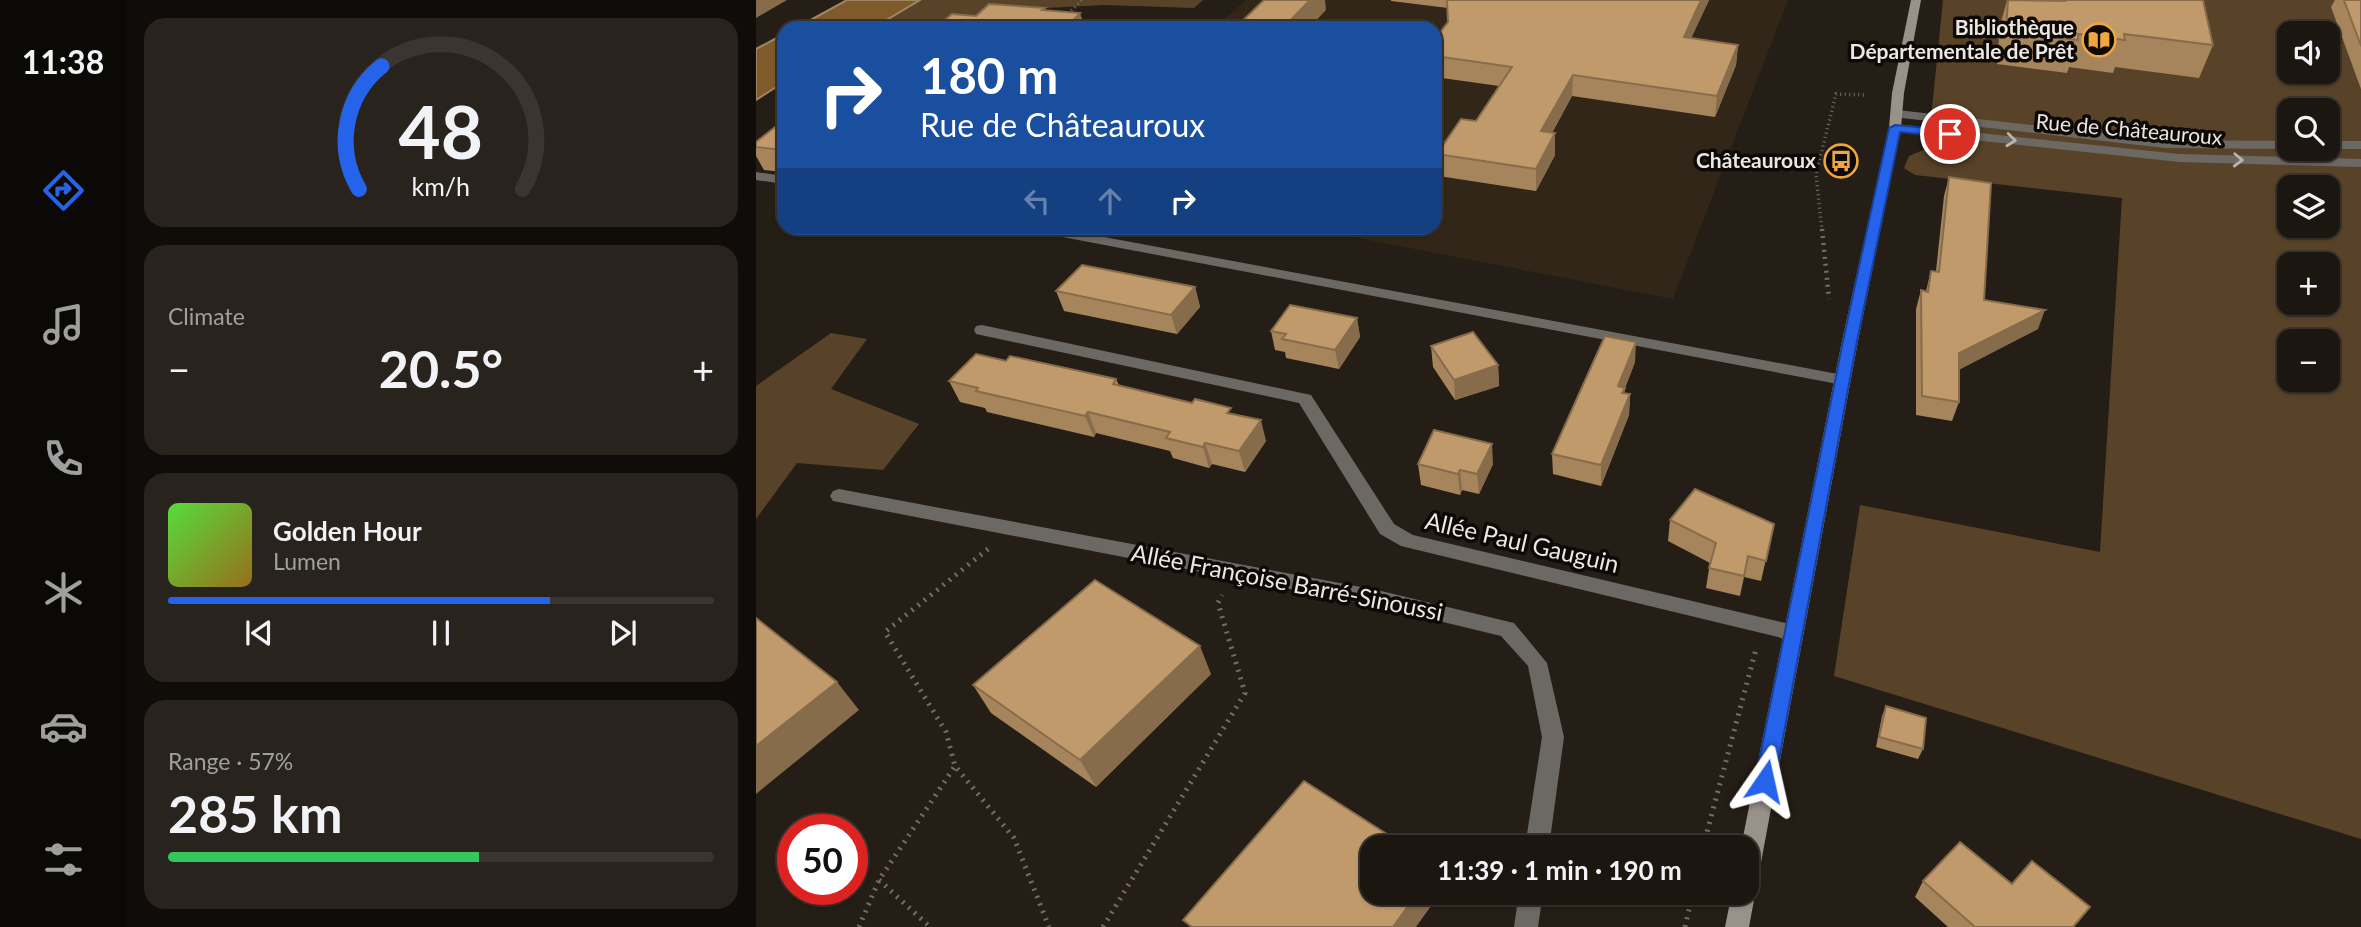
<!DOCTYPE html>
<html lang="en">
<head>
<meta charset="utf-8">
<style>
	body { margin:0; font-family:Lato,sans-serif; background:#29231e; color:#f1f3f6; height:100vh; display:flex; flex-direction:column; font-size:26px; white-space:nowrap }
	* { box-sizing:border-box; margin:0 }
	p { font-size:23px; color:#a09f9f }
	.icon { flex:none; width:38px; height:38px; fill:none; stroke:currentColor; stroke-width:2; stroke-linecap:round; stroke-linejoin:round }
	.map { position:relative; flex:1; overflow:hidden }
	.sheet { display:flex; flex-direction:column; gap:18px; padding:18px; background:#0f0c09; width:630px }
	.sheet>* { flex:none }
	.hud { position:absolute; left:21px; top:21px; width:665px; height:214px; border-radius:21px; box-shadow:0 2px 5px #0004,0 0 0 2px #3a3530; background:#1a4fa0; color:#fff; overflow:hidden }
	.buttons { position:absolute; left:1521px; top:21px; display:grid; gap:14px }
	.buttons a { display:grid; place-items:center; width:63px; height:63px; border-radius:14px; background:#1c1610; box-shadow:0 2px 5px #0004,0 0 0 2px #3a3530; font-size:35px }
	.speed { position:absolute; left:21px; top:814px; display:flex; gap:14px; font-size:35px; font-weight:700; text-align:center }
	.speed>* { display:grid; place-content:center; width:91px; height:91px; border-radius:50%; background:#1c1610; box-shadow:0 2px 5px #0004,0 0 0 2px #3a3530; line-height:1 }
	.speed .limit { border:10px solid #d22; background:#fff; color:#111 }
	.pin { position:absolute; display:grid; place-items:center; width:60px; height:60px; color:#fff; margin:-30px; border:4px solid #fff; border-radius:50%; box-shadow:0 2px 7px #0007 }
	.me { position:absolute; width:77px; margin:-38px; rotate:11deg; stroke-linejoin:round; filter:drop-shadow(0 0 5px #0008) }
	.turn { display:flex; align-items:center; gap:24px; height:147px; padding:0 28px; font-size:32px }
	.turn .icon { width:91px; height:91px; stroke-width:2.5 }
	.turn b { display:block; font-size:49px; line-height:60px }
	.lanes { display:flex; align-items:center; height:66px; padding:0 28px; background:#0003; justify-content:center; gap:35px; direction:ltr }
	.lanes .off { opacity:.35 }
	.big { font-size:52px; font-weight:700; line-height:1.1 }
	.sheet .widget { flex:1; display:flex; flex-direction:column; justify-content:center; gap:10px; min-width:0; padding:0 24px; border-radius:21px; background:#29231e }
	.sheet .dial { align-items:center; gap:0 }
	.dial svg { height:182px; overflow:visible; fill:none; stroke:#3a3530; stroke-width:7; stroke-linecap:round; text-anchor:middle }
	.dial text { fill:#f1f3f6; stroke:none }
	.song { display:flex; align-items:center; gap:21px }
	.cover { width:84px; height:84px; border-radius:10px; background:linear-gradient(135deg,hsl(110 70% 55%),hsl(40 70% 35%)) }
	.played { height:7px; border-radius:4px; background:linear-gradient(90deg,#2563eb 70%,#3a3530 70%) }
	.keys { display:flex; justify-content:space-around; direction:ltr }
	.heat { display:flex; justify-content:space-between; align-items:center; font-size:38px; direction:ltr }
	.charge { height:10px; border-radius:5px; background:linear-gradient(90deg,#34c759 57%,#3a3530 0) }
	.trip { position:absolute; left:604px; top:835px; width:399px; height:70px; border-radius:21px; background:#1c1610; box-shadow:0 2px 5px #0004,0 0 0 2px #3a3530; font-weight:700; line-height:70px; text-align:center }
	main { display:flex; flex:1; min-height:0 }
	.menu { display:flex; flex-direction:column; width:126px; justify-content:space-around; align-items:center; background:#0b0906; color:#a09f9f }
	.menu .icon { width:49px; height:49px }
	.menu .on { color:#2563eb }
	.menu b { font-size:32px; color:#f1f3f6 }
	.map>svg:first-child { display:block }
	.built { fill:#312618 }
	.green { fill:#584329; fill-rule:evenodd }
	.water { fill:#7f5b2c; stroke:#a08562; stroke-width:2 }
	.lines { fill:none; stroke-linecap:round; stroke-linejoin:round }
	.path-far2 { stroke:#746d66; stroke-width:3.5; stroke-dasharray:1 3.5; stroke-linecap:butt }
	.path-far1 { stroke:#746d66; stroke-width:4.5; stroke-dasharray:2 5; stroke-linecap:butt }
	.path { stroke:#746d66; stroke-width:5; stroke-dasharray:2 6; stroke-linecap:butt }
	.service { fill:#6c6864; fill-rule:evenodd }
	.minor { fill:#6c6864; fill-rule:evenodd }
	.tertiary { fill:#6c6864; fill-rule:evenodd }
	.secondary { fill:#98928b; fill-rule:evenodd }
	.wall { fill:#a6845c }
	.shaded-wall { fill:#876c4b }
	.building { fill:#c19a6b; stroke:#876c4b; stroke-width:2 }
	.oneway { stroke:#b9b4af }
	.route { fill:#2563eb; stroke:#184099; stroke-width:2 }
	.labels { text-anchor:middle; stroke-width:7; stroke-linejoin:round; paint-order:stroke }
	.far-poi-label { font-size:21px; font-weight:bold; fill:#ece7e1; stroke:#0c0906; text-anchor:end }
	.far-street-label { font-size:21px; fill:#ece7e1; stroke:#0c0906 }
	.street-label { font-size:24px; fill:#ece7e1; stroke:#0c0906 }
</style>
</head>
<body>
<main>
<nav class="menu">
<b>11:38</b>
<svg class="icon on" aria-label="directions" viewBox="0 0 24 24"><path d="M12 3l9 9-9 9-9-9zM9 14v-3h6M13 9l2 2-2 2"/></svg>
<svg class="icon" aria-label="music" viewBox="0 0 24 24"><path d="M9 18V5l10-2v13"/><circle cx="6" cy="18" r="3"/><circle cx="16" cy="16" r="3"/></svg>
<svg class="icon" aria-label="phone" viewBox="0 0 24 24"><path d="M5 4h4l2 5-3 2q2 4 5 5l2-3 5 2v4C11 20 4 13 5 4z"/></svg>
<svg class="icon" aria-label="climate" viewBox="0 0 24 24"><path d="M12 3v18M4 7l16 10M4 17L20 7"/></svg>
<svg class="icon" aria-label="car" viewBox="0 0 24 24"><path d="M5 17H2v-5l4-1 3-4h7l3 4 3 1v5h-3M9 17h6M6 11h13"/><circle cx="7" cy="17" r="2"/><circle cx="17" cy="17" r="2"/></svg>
<svg class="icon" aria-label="filters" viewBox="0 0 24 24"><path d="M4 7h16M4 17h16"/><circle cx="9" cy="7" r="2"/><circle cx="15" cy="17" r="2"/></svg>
</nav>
<section class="sheet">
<div class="widget dial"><svg viewBox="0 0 100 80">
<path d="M14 69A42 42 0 1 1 86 69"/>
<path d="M14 69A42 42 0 0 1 24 15" stroke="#2563eb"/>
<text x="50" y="56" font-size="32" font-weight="700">48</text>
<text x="50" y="72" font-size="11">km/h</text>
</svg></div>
<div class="widget"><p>Climate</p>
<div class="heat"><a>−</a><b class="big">20.5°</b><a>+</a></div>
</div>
<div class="widget">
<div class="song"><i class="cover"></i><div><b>Golden Hour</b><p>Lumen</p></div></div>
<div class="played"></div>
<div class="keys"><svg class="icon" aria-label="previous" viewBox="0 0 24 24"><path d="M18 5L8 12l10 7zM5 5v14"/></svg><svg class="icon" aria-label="pause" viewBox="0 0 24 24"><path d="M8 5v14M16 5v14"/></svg><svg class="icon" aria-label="next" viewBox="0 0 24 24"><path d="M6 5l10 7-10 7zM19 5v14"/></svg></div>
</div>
<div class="widget"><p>Range · 57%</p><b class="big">285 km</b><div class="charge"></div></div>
</section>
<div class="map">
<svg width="1605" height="927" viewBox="0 0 1605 927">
	<rect width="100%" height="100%" fill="#251e16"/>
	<polygon class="built" points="490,0 1032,0 917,299 550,228 679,228 679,28 458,28"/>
	<g class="green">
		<polygon points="164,0 447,0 438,8 349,5 249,10 209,28 117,28"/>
		<path d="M1187,0H1605V839L1078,676L1104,505L1344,552L1366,198L1159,175L1148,168L1153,156L1172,148ZM1533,33H1572V72H1533ZM1533,110H1572V149H1533ZM1533,187H1572V226H1533ZM1533,264H1572V303H1533ZM1533,341H1572V380H1533Z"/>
		<polygon points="75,333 111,339 75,389 163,424 127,470 41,463 0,519 0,386"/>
	</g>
	<g class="water">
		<polygon points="91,0 164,0 117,28 40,28"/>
		<polygon points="28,34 28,82 0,100 0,49"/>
	</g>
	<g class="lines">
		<g class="path-far2">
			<polyline points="309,17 326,0"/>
			<polyline points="1066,231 1060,174 1080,94 1109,95"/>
		</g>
		<polyline class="path-far1" points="1066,229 1073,299"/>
		<g class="path">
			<polyline points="232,549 129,632 190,732 199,766 258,838 293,927"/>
			<polyline points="947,847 1000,649"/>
			<polyline points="123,880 174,927"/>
			<polyline points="103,927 123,880 199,766"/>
			<polyline points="347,927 489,693 462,603 466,595"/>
			<polyline points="929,927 937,892"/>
		</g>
		<g class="service">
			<polygon points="0,172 28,176 28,184 0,180"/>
			<polygon points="273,228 300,228 1087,375 1095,380 1087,385 280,232"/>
			<polygon points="226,325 555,395 638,524 657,535 1038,625 1045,627 1048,633 1045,639 1038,641 645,546 624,534 543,403 220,334 218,330 220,326"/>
		</g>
		<g class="minor">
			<polygon points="83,489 621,590 758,623 791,663 808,737 793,847 769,847 786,737 772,666 745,636 621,606 77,501 74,496 77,491"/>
			<polygon points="763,892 787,892 782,927 758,927"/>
		</g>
		<g class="tertiary">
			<polygon points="1141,110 1409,140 1533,141 1533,149 1409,148 1137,117 1135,114"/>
			<polygon points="1139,124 1423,154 1605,159 1605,167 1423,162 1135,131 1133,128"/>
			<rect x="1572" y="141" width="33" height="8"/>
		</g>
		<polygon class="secondary" points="1155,0 1165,0 1148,93 1145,128 1102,341 993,927 969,927 976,892 990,892 990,847 985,847 1086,341 1133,128 1136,93"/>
	</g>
	<g class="wall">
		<polygon points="635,0 953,0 935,38 982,45 980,65 959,117 816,96 796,133 799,133 799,155 780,191 683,176 681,154 720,121 743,86 679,77 679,39 692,22 692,8 635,1"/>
		<polygon points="1251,0 1447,0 1457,45 1443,78 1359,67 1357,73 1313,67 1311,73 1241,64 1244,26"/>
		<polygon points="1579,0 1605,0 1605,89 1575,7"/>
		<polygon points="28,120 28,172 8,170 0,156 0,142"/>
		<polygon points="1193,177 1228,300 1282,329 1203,369 1203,402 1196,421 1160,415 1160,309 1165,290 1170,291 1175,271 1180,271 1188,196"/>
		<polygon points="439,287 444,307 421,334 308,311 300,291"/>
		<polygon points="601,318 604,337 583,369 530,358 529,352 519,350 515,331"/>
		<polygon points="675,346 742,365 743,386 699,400 677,367"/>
		<polygon points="250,361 360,379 363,385 477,415 510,441 489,472 456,464 453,468 417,458 414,451 340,433 338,437 231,412 229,408 204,402 193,381"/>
		<polygon points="879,362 869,388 868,393 874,394 873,415 845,486 797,474 796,454"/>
		<polygon points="662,464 737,464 723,494 706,490 704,495 665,485"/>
		<polygon points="914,520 1018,524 1005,581 988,577 984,596 950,588 954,563 912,541"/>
		<polygon points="455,674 340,787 235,713 217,685"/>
		<polygon points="1130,706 1167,749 1162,759 1120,747 1126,716"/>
		<polygon points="1167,881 1256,884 1318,927 1192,927 1159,897"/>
	</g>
	<g class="shaded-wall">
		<polygon points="0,0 31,0 0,18"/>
		<polygon points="554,0 569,0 570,10 553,28 527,28"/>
		<polygon points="945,0 953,0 926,58 928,37"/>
		<polygon points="324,13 329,28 310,28"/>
		<polygon points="982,45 980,65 959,117 961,96"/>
		<polygon points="817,75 816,96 785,153 785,131"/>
		<polygon points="799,133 799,155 780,191 780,169"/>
		<polygon points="439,287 444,307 421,334 415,315"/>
		<polygon points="1289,310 1282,329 1197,373 1203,353"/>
		<polygon points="601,318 604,337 583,369 579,350"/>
		<polygon points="880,342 879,362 869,388 867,408 862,386"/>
		<polygon points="742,365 743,386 699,400 698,380"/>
		<polygon points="874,394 873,415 845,486 845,465"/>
		<polygon points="332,412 340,433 338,437 329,416"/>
		<polygon points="505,420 510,441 489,472 483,451"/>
		<polygon points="449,443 456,464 453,468 447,447"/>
		<polygon points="736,444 737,464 723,494 721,474"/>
		<polygon points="704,470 706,490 704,495 702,474"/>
		<polygon points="444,646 455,674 340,787 324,760"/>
		<polygon points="81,682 103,710 0,794 0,746"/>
		<polygon points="662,892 685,892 660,927 637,927"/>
	</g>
	<g class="building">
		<polygon points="508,0 554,0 527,28 479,28"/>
		<polygon points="691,0 945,0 928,37 982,45 961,96 817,75 785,131 799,133 780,169 681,154 705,119 720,121 756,67 679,56 679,39 692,22"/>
		<polygon points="1252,0 1309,1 1309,0 1447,0 1457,45 1368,34 1369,40 1322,34 1322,40 1250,31"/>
		<polygon points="1588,0 1605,0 1605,46"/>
		<polygon points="233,4 289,8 286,10 324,13 310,28 179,28 196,14 220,16"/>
		<polygon points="28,120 28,150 0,147 0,142"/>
		<polygon points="1193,177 1235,183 1228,300 1289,310 1203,353 1203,402 1166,396 1165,290 1172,292 1175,271 1183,272"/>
		<polygon points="326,265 439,287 415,315 300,291"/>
		<polygon points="534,305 601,318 579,350 526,339 530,334 515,331"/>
		<polygon points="717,332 742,365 698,380 675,346"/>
		<polygon points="849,336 880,342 862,386 869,388 866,393 874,394 845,465 796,454"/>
		<polygon points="220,354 250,361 254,356 360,379 357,384 436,403 439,399 475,408 471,413 505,420 483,451 449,443 447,447 410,438 414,432 332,412 329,416 220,391 222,388 193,381"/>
		<polygon points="678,430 736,444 721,474 704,470 702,474 662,464"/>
		<polygon points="939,489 1018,524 1010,561 992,556 988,576 953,568 960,543 914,520"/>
		<polygon points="339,580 444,646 324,760 217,685"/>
		<polygon points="0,618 81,682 0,746"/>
		<polygon points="1130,706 1170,718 1167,749 1123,737"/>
		<polygon points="548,781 651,847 616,847 616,892 662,892 637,927 436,927 427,920"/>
		<polygon points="1204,842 1256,884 1276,861 1334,907 1317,927 1219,927 1167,881"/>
	</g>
	<defs><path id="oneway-chevron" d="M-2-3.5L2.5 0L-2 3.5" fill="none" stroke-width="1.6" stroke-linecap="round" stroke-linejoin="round" transform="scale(1.75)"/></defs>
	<g class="oneway">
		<use href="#oneway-chevron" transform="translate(1255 140) rotate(6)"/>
		<use href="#oneway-chevron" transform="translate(1482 160) rotate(2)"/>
	</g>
	<polygon class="route" points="1139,125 1194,130 1199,134 1194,137 1144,132 1101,341 1019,781 1017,787 1009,790 1002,787 999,781 1087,341 1133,128"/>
	<defs>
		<symbol id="library-ring" viewBox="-11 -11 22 22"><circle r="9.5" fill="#0c0906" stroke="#f0a63f" stroke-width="1.5"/><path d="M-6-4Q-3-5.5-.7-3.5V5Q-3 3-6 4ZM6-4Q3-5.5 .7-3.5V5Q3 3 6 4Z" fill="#f0a63f"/></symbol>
		<symbol id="bus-ring" viewBox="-11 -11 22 22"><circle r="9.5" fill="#0c0906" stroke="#f0a63f" stroke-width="1.5"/><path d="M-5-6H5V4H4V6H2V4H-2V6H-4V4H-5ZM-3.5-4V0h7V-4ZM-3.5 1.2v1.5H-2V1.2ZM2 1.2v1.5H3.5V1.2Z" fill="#f0a63f"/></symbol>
	</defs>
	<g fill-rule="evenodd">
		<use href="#library-ring" x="1324" y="21" width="38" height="38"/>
		<use href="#bus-ring" x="1066" y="142" width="38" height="38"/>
	</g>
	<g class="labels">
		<g class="far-poi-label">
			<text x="1318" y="35">Bibliothèque<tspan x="1318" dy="24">Départementale de Prêt</tspan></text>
			<text x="1060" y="168">Châteauroux</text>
		</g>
		<g class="far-street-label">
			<text transform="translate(1373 130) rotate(5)" y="7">Rue de Châteauroux</text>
		</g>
		<g class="street-label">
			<text transform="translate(766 543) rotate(13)" y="8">Allée Paul Gauguin</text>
			<text transform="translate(531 583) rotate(11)" y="8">Allée Françoise Barré-Sinoussi</text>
		</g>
	</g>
</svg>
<div class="buttons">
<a><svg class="icon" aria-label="sound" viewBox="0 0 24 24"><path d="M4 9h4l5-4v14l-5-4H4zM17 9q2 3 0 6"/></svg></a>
<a><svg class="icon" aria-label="search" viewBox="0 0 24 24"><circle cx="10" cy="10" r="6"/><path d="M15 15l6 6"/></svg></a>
<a><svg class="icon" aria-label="layers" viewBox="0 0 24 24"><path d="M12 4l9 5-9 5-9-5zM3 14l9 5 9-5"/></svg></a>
<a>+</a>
<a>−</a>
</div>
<div class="speed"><div class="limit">50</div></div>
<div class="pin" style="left:1194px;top:134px;background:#d93025"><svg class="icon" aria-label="arrive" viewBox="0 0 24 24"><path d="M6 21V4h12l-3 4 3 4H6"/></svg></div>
<svg class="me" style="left:1009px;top:781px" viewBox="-20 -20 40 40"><path d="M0-17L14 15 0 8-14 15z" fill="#2563eb" stroke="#fff" stroke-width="4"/></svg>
<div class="trip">11:39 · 1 min · 190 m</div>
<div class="hud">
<div class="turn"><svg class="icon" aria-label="right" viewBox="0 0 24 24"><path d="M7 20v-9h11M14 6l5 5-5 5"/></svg><div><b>180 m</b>Rue de Châteauroux</div></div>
<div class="lanes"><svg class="icon off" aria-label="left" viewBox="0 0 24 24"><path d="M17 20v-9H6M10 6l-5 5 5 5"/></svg><svg class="icon off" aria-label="ahead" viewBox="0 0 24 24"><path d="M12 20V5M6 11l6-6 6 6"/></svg><svg class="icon" aria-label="right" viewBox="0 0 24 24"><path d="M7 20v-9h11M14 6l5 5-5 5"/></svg></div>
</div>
</div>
</main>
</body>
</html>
